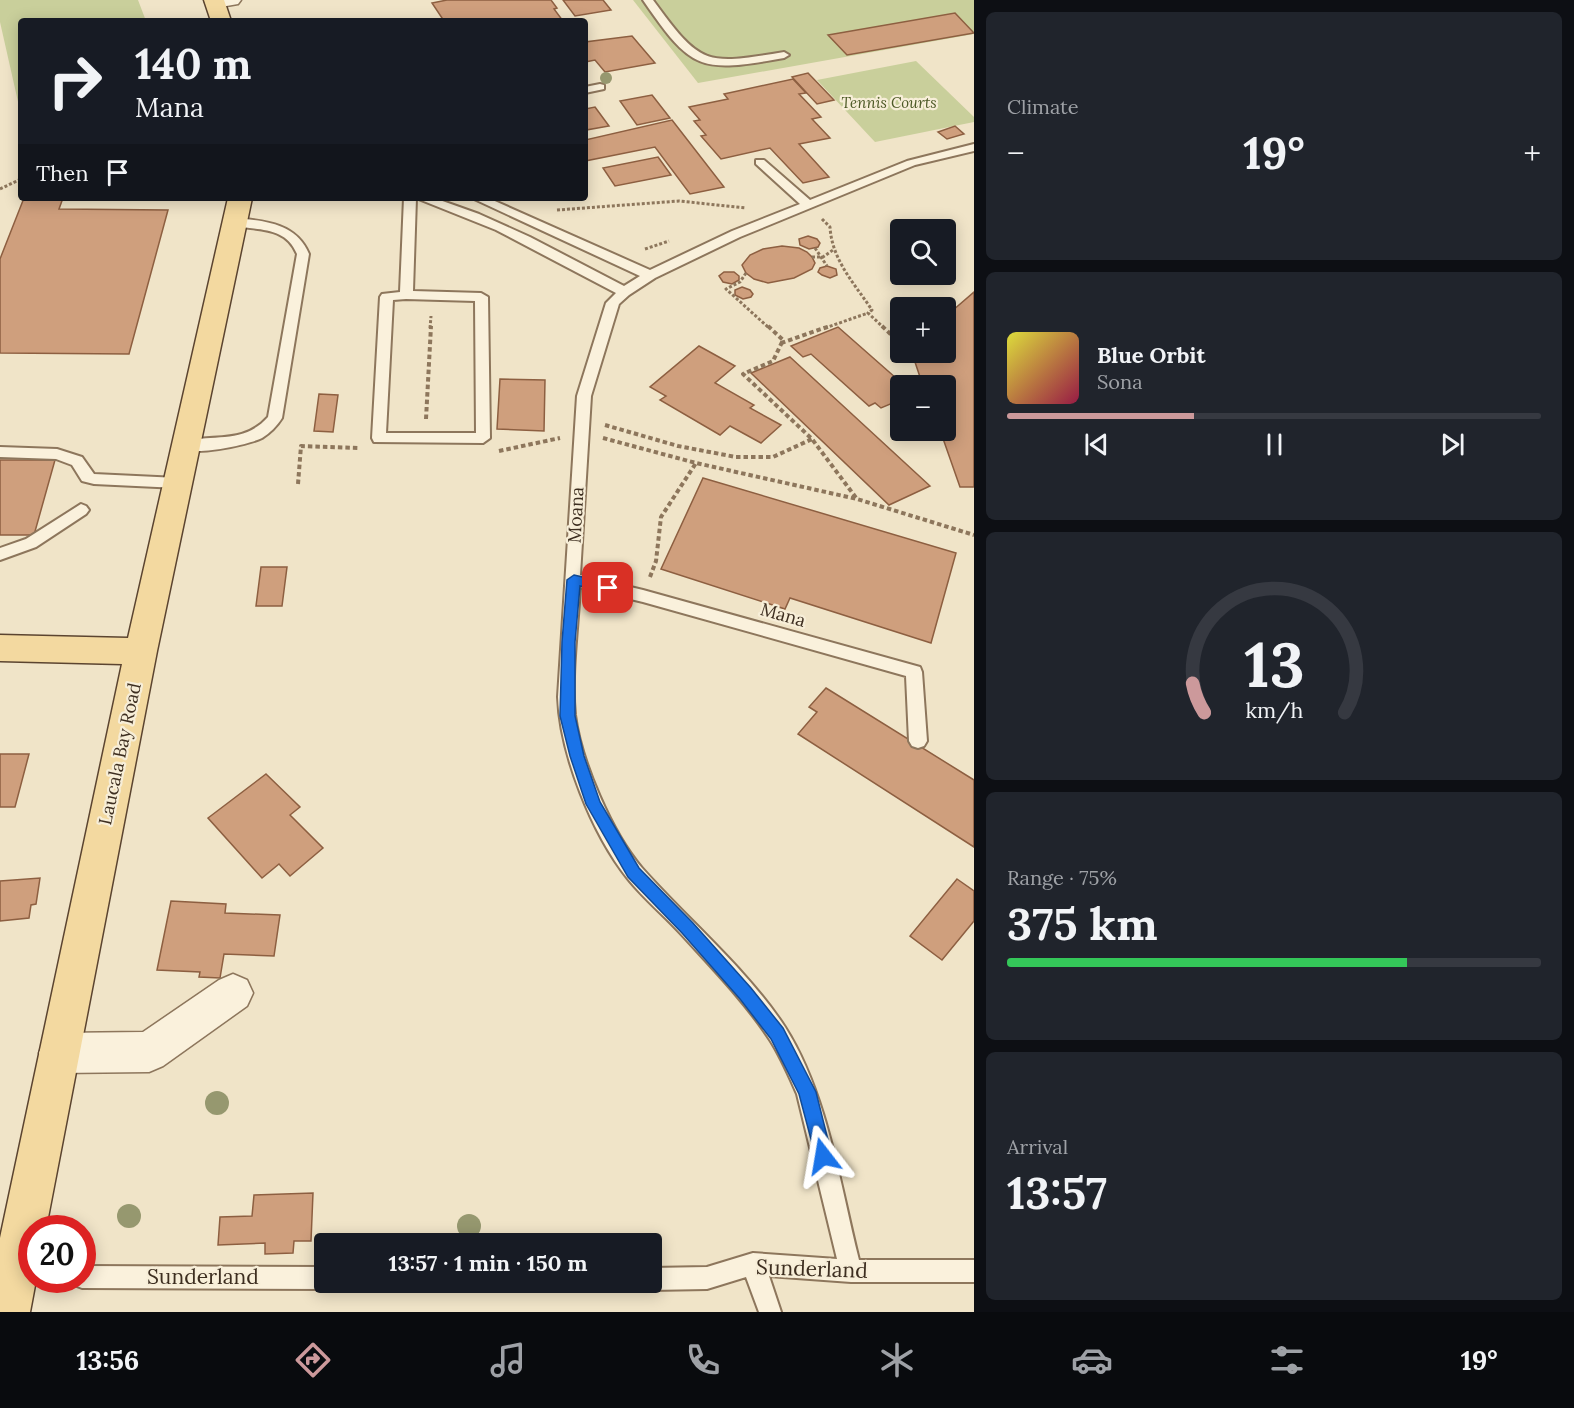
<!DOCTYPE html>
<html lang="en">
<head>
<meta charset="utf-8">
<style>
	body { margin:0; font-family:Lora,serif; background:#20242c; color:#f1f3f6; height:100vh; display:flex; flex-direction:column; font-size:22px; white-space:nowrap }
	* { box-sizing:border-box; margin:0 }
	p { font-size:20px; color:#9ea1a6 }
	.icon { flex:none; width:33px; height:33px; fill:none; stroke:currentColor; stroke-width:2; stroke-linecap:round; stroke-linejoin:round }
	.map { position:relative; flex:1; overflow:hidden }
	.sheet { display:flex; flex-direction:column; gap:12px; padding:12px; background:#0d0f14; width:600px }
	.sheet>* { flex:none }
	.top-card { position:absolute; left:18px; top:18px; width:570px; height:183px; border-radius:6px; box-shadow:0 3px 15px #0003; background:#171b24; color:#f1f3f6; overflow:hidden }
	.buttons { position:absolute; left:890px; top:219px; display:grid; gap:12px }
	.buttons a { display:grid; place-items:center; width:66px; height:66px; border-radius:6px; background:#171b24; box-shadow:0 3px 15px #0003; font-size:30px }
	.speed { position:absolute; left:18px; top:1215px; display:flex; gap:12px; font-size:30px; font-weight:700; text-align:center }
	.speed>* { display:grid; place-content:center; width:78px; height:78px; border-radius:50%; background:#171b24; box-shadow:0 3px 15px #0003; line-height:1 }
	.speed .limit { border:9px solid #d22; background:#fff; color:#111 }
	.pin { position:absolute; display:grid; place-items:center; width:51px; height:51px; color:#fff; margin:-26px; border-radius:12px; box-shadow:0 3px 9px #0006 }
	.me { position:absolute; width:66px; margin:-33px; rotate:346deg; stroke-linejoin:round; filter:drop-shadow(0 0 4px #0008) }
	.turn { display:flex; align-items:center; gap:21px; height:126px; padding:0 18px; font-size:27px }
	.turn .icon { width:78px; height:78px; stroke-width:2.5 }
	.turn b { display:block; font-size:42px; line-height:51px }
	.then { display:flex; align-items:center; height:57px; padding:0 18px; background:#0003; gap:12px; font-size:22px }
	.big { font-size:45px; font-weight:700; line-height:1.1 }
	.sheet .tile { flex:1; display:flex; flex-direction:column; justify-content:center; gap:9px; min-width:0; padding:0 21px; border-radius:9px; background:#20242c }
	.sheet .dial { align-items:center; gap:0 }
	.dial svg { height:156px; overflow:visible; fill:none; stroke:#363941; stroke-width:7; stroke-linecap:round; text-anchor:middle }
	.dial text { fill:#f1f3f6; stroke:none }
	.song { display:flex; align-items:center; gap:18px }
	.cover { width:72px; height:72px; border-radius:9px; background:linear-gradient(135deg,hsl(60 70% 55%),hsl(340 70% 35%)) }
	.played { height:6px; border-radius:3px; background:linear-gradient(90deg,#cc999b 35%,#363941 35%) }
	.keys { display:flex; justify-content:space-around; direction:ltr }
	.heat { display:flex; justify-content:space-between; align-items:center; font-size:33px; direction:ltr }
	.charge { height:9px; border-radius:4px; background:linear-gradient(90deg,#34c759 75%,#363941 0) }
	.trip { position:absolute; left:314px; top:1233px; width:348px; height:60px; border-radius:6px; background:#171b24; box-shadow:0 3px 15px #0003; font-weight:700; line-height:60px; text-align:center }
	.menu { display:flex; height:96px; justify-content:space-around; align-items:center; background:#090b0e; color:#9ea1a6 }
	.menu .icon { width:42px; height:42px }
	.menu .current { color:#cc999b }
	.menu b { font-size:27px; color:#f1f3f6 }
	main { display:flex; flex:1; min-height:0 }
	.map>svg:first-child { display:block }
	.green { fill:#c9cf9b }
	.building { fill:#cf9f7d; stroke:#8d5f41; stroke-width:1.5 }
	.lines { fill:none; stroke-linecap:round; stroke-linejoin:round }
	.service-casing { stroke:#8d765c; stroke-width:4 }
	.minor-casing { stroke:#8d765c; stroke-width:3 }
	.primary-casing { stroke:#5b4430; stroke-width:3 }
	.path-far1 { stroke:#8d765c; stroke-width:3; stroke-dasharray:3 2; stroke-linecap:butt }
	.path { stroke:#8d765c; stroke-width:4; stroke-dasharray:4.5 3; stroke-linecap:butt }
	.service { fill:#faf1dc; fill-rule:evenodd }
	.minor { fill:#faf1dc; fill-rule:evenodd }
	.primary { fill:#f3d9a0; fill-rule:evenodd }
	.tree { fill:#96986f }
	.route { fill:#1a73e8; stroke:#114b97; stroke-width:1.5 }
	.labels { text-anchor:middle; stroke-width:4.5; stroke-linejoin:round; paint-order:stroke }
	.far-park-label { font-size:15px; font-style:italic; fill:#4d5a26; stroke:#f7eed8 }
	.street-label { font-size:18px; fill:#3d2e20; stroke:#f7eed8 }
	.near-street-label { font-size:21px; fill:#3d2e20; stroke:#f7eed8 }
</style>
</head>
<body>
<main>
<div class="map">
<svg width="974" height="1312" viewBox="0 0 974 1312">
	<rect width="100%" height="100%" fill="#f0e4c8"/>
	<g class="green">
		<polygon points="0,0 138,0 146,21 21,21 21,115 0,22"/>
		<polygon points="633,0 974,0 974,34 698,83"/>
		<polygon points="916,61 974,117 974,122 875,142 817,80"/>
	</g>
	<g class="building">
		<polygon points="447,0 551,0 557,8 554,9 563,21 444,21 432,3"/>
		<polygon points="563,0 603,0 611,10 575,16"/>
		<polygon points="955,13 974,33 847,55 828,35"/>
		<polygon points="632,36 655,63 605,72 595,60 585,62 585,42"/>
		<polygon points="808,73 834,100 817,104 792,77"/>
		<polygon points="793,79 806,93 799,94 821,117 812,119 830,138 799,144 829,177 803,183 770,148 721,159 701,136 706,135 694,121 700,120 689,107 728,99 724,94"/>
		<polygon points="652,95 670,118 637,125 620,101"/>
		<polygon points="595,107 609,126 586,130 585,109"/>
		<polygon points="672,120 724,187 690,194 655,147 585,161 585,140"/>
		<polygon points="955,126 964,134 947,139 938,132"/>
		<polygon points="658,157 671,175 615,186 603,168"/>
		<polygon points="24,198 63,198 59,209 168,210 129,354 0,353 0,259"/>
		<polygon points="808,236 817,239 820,243 818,247 809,249 800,245 799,239"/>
		<polygon points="782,246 799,248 807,252 812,257 815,263 812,269 794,278 768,283 754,279 746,273 742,265 750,255 763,249"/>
		<polygon points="827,266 836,269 837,275 830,278 822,275 818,272 820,268"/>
		<polygon points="724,272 734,272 739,276 739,280 732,284 723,282 719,276"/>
		<polygon points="742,287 750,290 753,294 751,297 743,299 735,295 735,290"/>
		<polygon points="974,292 974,487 960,487 940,430 945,430 945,386 923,386 915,362 914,352 945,352 945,317"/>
		<polygon points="838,327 905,386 900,386 900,392 896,393 900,400 881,408 875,403 869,406 811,354 803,357 791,346"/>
		<polygon points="699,346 735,366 715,383 754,405 750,408 781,425 761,443 730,426 720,435 660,400 666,396 650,387"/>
		<polygon points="790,357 930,486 889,505 751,373"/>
		<polygon points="500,379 545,380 544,431 497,429"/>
		<polygon points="319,394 338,395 333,432 314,431"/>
		<polygon points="0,460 55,460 34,535 0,535"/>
		<polygon points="703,478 956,553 931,643 790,598 785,609 661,569"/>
		<polygon points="261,567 287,567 282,606 256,606"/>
		<polygon points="826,688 974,780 974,847 798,734 817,712 809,707"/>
		<polygon points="0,754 29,754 15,807 0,807"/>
		<polygon points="266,774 300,807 290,815 323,848 290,876 279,864 262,878 208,818"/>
		<polygon points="40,878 36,904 31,905 29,918 0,921 0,881"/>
		<polygon points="957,879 974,891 974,921 942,960 910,936"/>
		<polygon points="171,901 226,904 225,913 280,915 274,956 224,954 220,978 199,977 200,972 157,970"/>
		<polygon points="313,1193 311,1241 294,1241 293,1253 265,1254 265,1243 218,1245 220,1217 252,1216 254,1195"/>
	</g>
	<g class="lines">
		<defs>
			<g id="service">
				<path d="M643,0H653C701,66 705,65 784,52L789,55L784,58C699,73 692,71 643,0Z"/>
				<polygon points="600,84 604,85 604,89 585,93 585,87"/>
				<path d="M974,144V151L915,165L740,237L655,278L629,295L619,304L591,396L580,575L643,590L920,667L922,672L927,741L924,746L918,748L912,746L909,741L906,676L643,602L580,587C578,627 571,676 575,715C581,761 612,833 642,868C688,920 747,969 785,1027C827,1093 840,1184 859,1260H974V1282H851L769,1276L781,1312H759L746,1277L707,1289L651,1290L643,1287L641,1282H651V1268L707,1267L753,1253L837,1259L797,1094C789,1076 781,1057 770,1040C746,1003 712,968 682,935C665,916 644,899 628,879C592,834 560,754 558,697L577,396L606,303L616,293L496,230L416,198L413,291L481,293L488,297L490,438L483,443L374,442L372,438L380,297L382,294L400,292L404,198H434L479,214L530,237L624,286L640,276L472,198H488L650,270L732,231L800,204L756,164V160H764L810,200L907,161ZM406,299L475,301L476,433H386L393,300Z"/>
				<path d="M235,218C265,221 296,223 309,254L282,418C277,426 270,433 262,438C248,445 188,458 179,446L181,442C213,433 243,445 268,417L297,254C285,225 256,231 231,225L229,222L231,219Z"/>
				<polygon points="0,447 57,449 82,457 94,474 178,478 185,483 178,488 94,484 82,481 72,465 56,459 0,457"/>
				<polygon points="81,504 86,506 89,510 86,514 36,547 0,560 0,548 26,539"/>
				<polygon points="82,1266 324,1267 324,1282 333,1282 332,1286 324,1289 82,1288 74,1285 72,1280 82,1280"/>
			</g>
			<g id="minor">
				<polygon points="206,0 241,0 238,4 215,8 208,6 205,2"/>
				<polygon points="233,974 247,980 253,993 247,1006 163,1066 149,1072 59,1073 45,1067 39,1053 45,1039 59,1033 143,1032 219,980"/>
			</g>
			<g id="primary">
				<polygon points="204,0 224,0 231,21 211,21"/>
				<polygon points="228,198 252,198 157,651 46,1228 32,1228 32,1280 36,1280 30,1312 0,1312 0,1238 122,664 0,661 0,635 128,638"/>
			</g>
		</defs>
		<use href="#service" class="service-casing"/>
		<use href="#minor" class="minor-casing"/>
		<use href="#primary" class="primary-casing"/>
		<g class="path-far1">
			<polyline points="0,189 21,179"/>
			<polyline points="557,210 679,201 746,208"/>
			<path d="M822,219L830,227C832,260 854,283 872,310L868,313L884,328"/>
			<polyline points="815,248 827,266"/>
			<polyline points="645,249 669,241"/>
			<polyline points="812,257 823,257 833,250"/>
			<polyline points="746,273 740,282 726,289 769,328"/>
			<polyline points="430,328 431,316"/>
			<polyline points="825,328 868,313"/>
		</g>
		<g class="path">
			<polyline points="768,326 783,340 773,361 743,374 812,439 857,499"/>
			<polyline points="882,326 900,343"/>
			<polyline points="781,343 830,326"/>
			<polyline points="426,419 431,326"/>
			<polyline points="605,425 678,446 736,457 773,457 812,439"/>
			<polyline points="603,438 696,463 857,499 974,535"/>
			<polyline points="499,451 560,438"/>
			<polyline points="298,484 301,446 360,448"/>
			<polyline points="650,577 656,561 661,517 696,463"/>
		</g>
		<use href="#service" class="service"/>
		<use href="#minor" class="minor"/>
		<use href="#primary" class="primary"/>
	</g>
	<g class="tree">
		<circle cx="606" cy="78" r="6"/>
		<circle cx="217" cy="1103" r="12"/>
		<circle cx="129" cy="1216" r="12"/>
		<circle cx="469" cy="1226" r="12"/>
	</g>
	<polygon class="route" points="574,575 608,583 614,588 608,593 580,586 575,642 575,716 584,756 600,802 639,868 693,923 751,988 783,1028 816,1092 832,1156 829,1162 823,1165 817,1162 799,1094 771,1039 740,999 682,933 628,877 586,804 570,756 560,716 562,642 567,580"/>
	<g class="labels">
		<g class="far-park-label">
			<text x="889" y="108">Tennis Courts</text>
		</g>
		<g class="street-label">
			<text transform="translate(576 515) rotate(-87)" y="6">Moana</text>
			<text transform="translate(783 615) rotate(16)" y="6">Mana</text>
			<text transform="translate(120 754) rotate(-78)" y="6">Laucala Bay Road</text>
		</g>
		<g class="near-street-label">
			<text transform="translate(812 1269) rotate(2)" y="7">Sunderland</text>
			<text x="203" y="1284">Sunderland</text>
		</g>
	</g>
</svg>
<div class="buttons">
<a><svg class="icon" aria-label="search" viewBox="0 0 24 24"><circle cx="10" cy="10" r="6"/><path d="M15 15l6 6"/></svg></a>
<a>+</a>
<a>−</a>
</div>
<div class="speed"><div class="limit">20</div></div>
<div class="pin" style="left:608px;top:588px;background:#d93025"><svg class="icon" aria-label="arrive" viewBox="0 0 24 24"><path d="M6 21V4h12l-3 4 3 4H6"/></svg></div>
<svg class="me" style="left:823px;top:1156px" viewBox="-20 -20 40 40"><path d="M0-17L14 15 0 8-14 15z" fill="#1a73e8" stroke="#fff" stroke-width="4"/></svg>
<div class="trip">13:57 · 1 min · 150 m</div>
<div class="top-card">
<div class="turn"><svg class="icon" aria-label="right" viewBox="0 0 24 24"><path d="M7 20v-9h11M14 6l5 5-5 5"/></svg><div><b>140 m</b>Mana</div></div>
<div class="then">Then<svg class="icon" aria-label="arrive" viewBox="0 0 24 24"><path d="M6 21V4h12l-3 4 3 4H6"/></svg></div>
</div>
</div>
<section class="sheet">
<div class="tile"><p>Climate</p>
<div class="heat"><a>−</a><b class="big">19°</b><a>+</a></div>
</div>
<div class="tile">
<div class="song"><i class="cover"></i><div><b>Blue Orbit</b><p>Sona</p></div></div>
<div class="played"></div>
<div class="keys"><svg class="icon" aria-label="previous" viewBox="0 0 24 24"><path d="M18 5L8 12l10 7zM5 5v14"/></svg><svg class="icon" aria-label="pause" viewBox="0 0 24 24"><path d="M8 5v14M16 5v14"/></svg><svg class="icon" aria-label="next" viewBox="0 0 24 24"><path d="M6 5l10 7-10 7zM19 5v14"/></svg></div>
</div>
<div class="tile dial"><svg viewBox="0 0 100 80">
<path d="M14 69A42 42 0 1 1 86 69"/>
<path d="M14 69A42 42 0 0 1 8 54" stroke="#cc999b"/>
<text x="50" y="56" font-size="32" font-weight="700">13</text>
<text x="50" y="72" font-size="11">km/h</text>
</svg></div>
<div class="tile"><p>Range · 75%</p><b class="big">375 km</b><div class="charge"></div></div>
<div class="tile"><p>Arrival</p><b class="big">13:57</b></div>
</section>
</main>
<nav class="menu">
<b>13:56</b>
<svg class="icon current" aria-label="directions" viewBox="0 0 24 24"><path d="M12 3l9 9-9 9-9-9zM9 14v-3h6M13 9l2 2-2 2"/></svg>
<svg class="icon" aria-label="music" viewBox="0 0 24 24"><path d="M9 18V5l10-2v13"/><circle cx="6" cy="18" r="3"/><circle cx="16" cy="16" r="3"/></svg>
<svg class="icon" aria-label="phone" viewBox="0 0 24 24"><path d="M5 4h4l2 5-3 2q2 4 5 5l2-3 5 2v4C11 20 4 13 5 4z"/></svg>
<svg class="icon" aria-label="climate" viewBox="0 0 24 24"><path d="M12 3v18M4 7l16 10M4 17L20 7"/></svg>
<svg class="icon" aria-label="car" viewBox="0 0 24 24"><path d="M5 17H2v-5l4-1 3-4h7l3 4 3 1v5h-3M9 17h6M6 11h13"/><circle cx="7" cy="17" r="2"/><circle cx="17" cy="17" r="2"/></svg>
<svg class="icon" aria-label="filters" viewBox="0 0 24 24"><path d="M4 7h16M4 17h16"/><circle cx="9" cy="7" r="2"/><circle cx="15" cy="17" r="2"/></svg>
<b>19°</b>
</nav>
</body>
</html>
